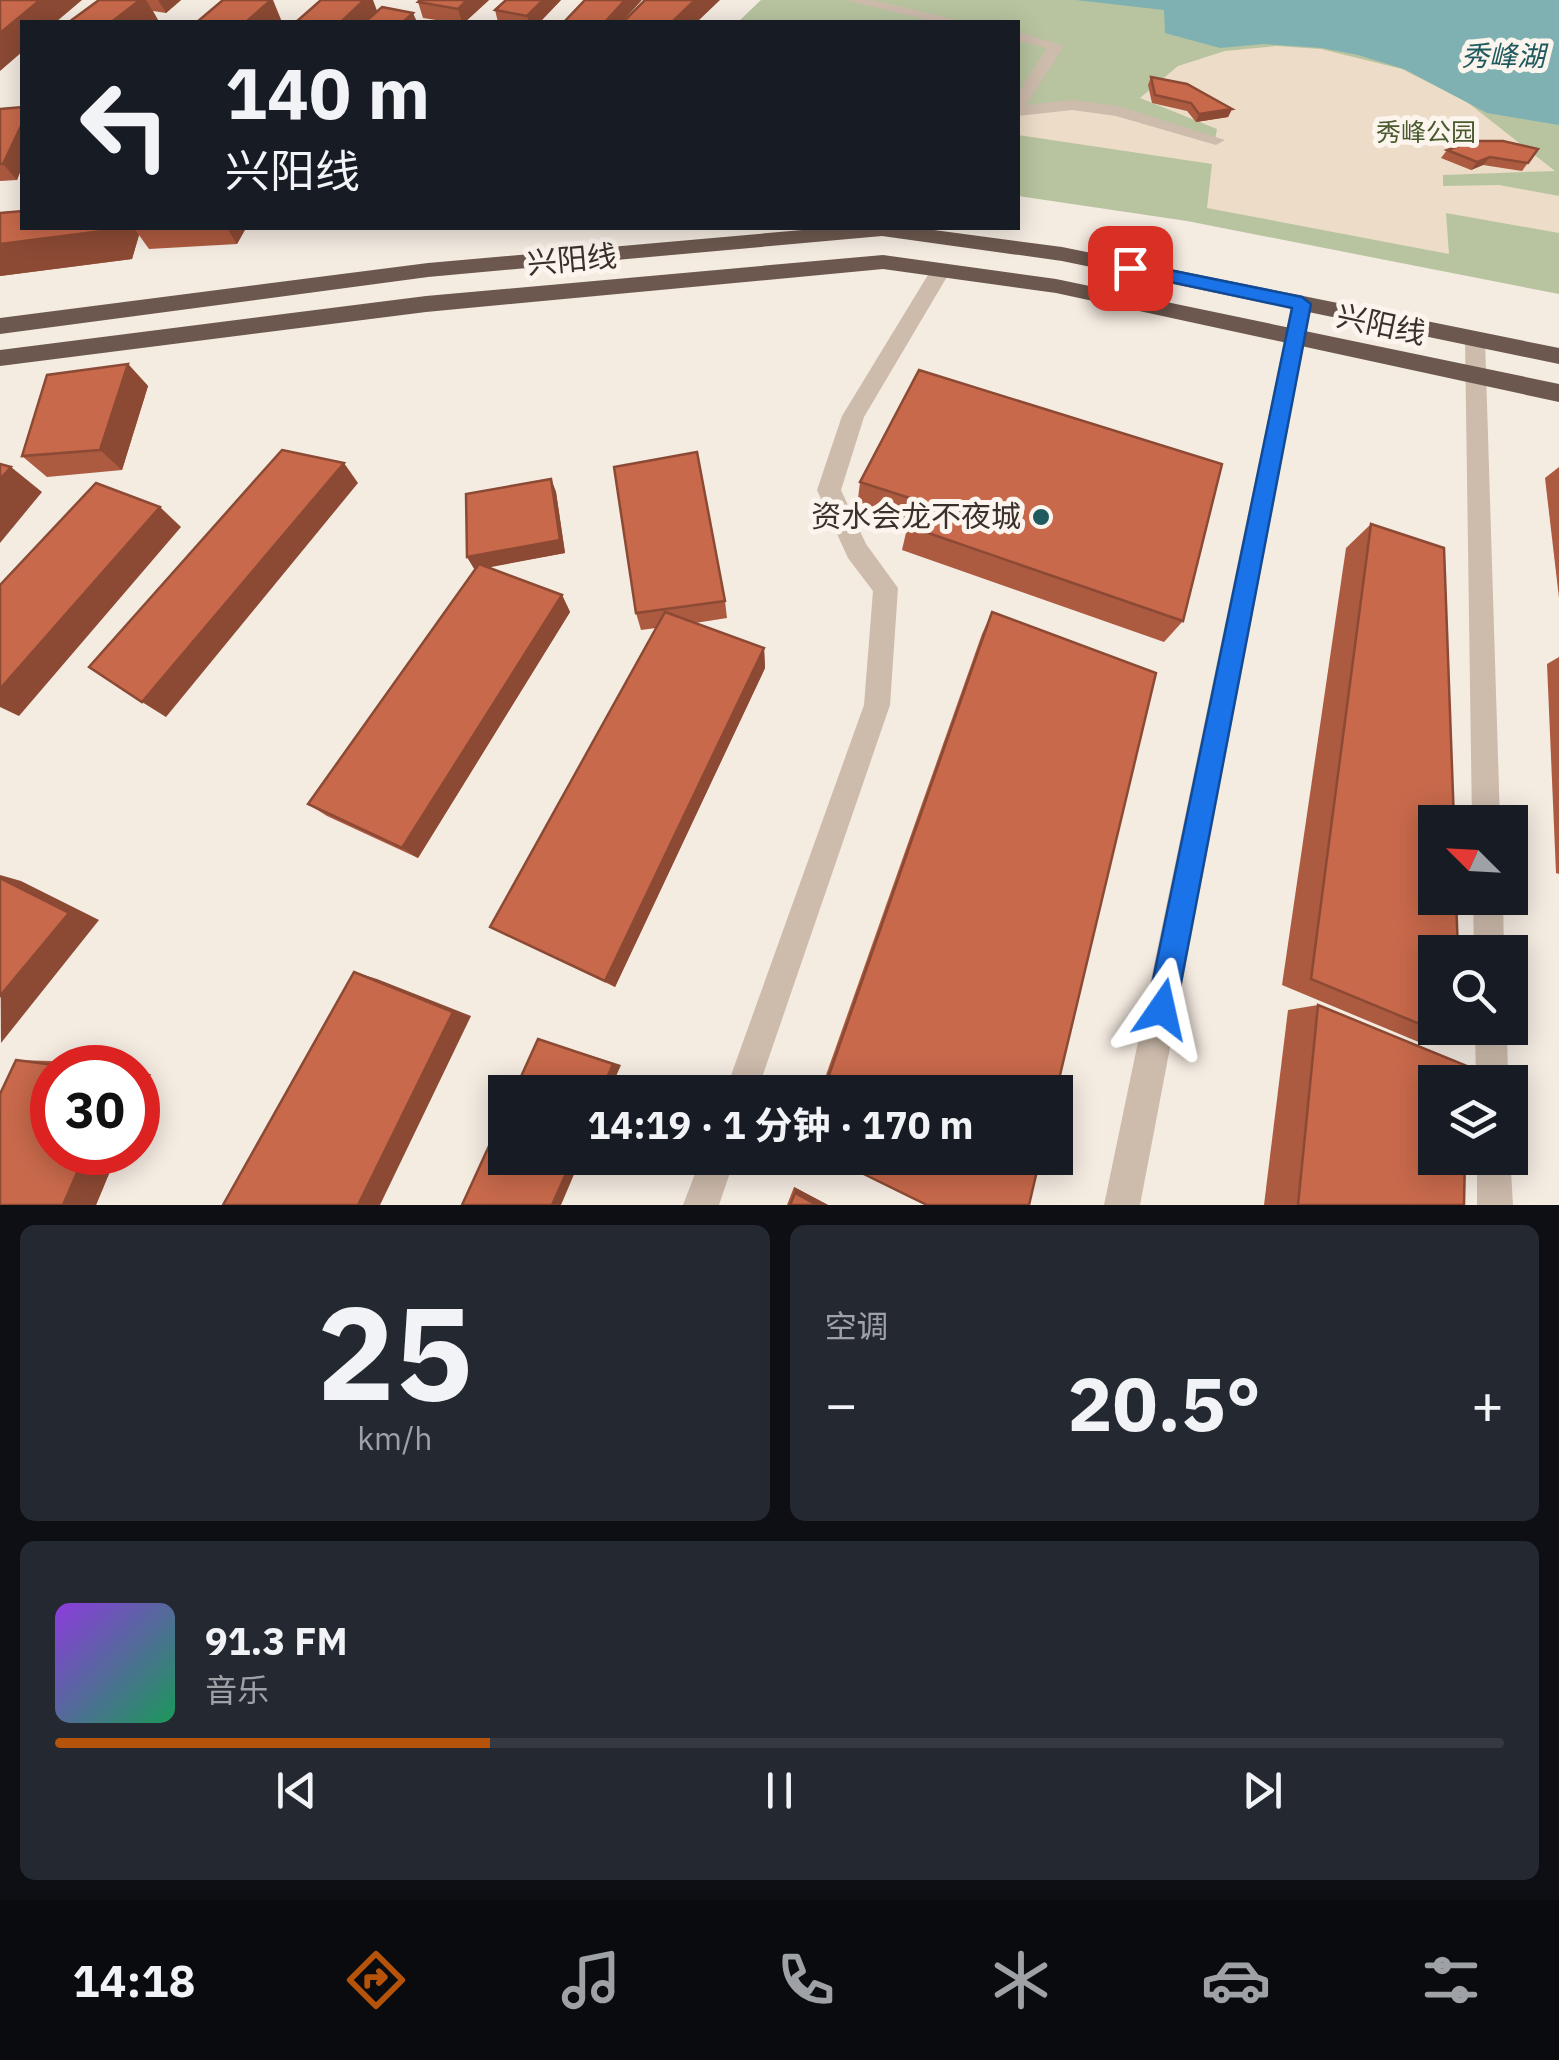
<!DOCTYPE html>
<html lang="zh">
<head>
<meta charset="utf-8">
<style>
	body { margin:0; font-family:"IBM Plex Sans","Noto Sans SC",sans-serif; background:#242831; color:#f1f3f6; height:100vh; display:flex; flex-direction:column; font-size:38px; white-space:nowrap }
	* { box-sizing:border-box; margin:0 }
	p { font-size:32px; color:#9ea1a6 }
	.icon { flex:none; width:55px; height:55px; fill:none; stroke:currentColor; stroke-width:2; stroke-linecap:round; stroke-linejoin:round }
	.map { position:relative; height:1205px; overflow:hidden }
	.details { display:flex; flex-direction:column; gap:20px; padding:20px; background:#0d0f14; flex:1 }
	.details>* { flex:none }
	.hud { position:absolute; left:20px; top:20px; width:1000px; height:210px; border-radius:0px; box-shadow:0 5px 25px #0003; background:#171b24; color:#f1f3f6; overflow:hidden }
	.needle { width:65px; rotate:294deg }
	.tools { position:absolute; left:1418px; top:805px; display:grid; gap:20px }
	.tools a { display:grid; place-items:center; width:110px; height:110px; border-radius:0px; background:#171b24; box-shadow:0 5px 25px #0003; font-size:50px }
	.speed { position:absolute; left:30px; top:1045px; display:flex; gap:20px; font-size:50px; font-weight:700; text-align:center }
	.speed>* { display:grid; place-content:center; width:130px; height:130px; border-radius:50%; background:#171b24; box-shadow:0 5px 25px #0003; line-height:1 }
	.speed .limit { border:15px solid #d22; background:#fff; color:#111 }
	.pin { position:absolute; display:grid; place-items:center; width:85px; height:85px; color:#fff; margin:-42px; border-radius:20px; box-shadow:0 5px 15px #0006 }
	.me { position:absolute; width:110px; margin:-55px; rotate:11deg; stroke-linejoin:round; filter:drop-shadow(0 0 8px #0008) }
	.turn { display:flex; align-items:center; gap:35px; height:210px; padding:0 40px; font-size:45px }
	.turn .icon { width:130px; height:130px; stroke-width:2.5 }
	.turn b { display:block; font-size:70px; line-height:85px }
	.big { font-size:75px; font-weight:700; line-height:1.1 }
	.details .widget { flex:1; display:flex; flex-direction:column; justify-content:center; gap:15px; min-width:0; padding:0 35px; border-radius:15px; background:#242831 }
	.details .dial { align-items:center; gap:0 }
	.dial b { font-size:130px; line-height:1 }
	.song { display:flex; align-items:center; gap:30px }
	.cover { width:120px; height:120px; border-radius:15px; background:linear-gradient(135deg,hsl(270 70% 55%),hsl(150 70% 35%)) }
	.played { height:10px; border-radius:5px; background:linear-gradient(90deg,#b45309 30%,#363941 30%) }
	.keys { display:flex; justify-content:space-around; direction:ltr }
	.heat { display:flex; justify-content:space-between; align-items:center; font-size:55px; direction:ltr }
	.details .tiles { flex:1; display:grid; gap:20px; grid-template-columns:1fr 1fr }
	.widget:last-child { grid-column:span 2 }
	.trip { position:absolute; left:488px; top:1075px; width:585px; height:100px; border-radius:0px; background:#171b24; box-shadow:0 5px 25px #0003; font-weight:700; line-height:100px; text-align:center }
	.menu { display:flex; height:160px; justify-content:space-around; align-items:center; background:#090b0e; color:#9ea1a6 }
	.menu .icon { width:70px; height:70px }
	.menu .selected { color:#b45309 }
	.menu b { font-size:45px; color:#f1f3f6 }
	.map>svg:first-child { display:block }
	.green { fill:#b8c4a0 }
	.plaza { fill:#ecdcc8 }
	.water { fill:#7fb0b2 }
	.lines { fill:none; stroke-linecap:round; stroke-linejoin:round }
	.pedestrian { fill:#cdbbac; fill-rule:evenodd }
	.minor { fill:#cdbbac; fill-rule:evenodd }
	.trunk { fill:#6c584f; fill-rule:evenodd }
	.wall { fill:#ac5a40 }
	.shaded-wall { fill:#8c4a34 }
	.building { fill:#c8694b; stroke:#8c4a34; stroke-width:2.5 }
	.route { fill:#1a73e8; stroke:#114b97; stroke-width:2.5 }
	.poi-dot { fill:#1f5a5e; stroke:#fbf5ee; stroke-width:4 }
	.labels { text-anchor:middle; stroke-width:10; stroke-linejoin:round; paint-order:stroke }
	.far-park-label { font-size:25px; fill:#4a5a2e; stroke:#fbf5ee }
	.far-water-label { font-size:28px; font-style:italic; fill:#1f5a5e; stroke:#fbf5ee }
	.street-label { font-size:30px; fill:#3b302b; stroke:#fbf5ee }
	.poi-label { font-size:30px; fill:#3b302b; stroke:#fbf5ee; text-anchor:end }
</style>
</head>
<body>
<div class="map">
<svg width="1559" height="1205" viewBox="0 0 1559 1205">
	<rect width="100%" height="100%" fill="#f4ebe1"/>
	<polygon class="green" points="761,0 1559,0 1559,294 1187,221 1018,196 1018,22 738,22"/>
	<polygon class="plaza" points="1276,46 1321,49 1402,69 1467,102 1555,171 1443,175 1443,186 1499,185 1559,196 1559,233 1446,213 1449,254 1207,208 1212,164 1018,135 1018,111 1072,105 1215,140 1217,129 1140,98 1178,66 1225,51"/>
	<polygon class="water" points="1076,0 1559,0 1559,125 1487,113 1404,69 1358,55 1322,48 1263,44 1220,48 1165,33 1164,10"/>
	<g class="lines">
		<g class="pedestrian">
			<polygon points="845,0 873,0 964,22 937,22"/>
			<polygon points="1018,32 1064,46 1026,105 1072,100 1118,106 1225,140 1216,145 1116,116 1072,110 1018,116 1018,93 1047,48 1018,41"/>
		</g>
		<g class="minor">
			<polygon points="941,264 951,270 864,417 841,490 866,544 898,588 890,705 757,1092 725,1092 864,705 873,591 848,558 817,490 842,416 934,265"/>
			<polygon points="1302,296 1312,303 1140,1205 1104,1205 1292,303"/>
			<polygon points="1475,332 1485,339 1500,822 1472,822 1465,339"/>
			<polygon points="1473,898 1503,898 1504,952 1474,952"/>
			<polygon points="1475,1028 1507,1028 1508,1082 1476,1082"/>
			<polygon points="1510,1155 1513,1205 1477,1205 1477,1158"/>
			<polygon points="701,1158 735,1158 719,1205 683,1205"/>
		</g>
		<g class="trunk">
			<polygon points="825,228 919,228 1062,247 1559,348 1559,364 1062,261 882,236 428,277 0,334 0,318 428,263"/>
			<polygon points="883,255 1056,279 1559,384 1559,402 1056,293 883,269 426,312 0,366 0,350 426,296"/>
		</g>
	</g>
	<g class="wall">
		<polygon points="99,0 181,0 166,13 153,11 158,20 155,22 69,22"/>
		<polygon points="489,0 465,22 449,22 423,18 418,2"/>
		<polygon points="561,0 540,22 498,22 495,10"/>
		<polygon points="1151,77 1232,109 1228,117 1196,122 1187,111 1152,103 1148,85"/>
		<polygon points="22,107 22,167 17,180 0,181 0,109"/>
		<polygon points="1538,149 1522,171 1483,165 1471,170 1441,158 1447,150"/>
		<polygon points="0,213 22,228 246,228 237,244 149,249 139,235 132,259 0,276"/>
		<polygon points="128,364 148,386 122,470 47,477 22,456"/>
		<polygon points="919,370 1183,621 1164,642 902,550 908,524 857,507 860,482"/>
		<polygon points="1559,467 1559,598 1545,478"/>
		<polygon points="551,479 556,492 565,553 488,567 562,595 570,612 418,858 327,816 308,804 475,570 467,557"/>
		<polygon points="1371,524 1461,1041 1421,1043 1282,985 1346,548"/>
		<polygon points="725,601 727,618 695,623 764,648 765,668 615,987 490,927 656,628 641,630 636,613"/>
		<polygon points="992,612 1055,1092 820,1092 982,634"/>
		<polygon points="1559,657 1559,874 1556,873 1547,664"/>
		<polygon points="1318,1005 1464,1205 1264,1205 1288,1010"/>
		<polygon points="16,1060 51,1061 102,1068 52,1068 118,1152 96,1205 0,1205"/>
		<polygon points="794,1187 828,1205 787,1205"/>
	</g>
	<g class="shaded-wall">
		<polygon points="40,0 82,0 56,22 22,22 22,52 0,71 0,33"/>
		<polygon points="140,0 146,0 158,20 155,22 116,22 114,20"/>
		<polygon points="158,0 181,0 166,13"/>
		<polygon points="271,0 273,0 282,22 246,22"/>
		<polygon points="364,0 373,0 379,16 373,22 341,22"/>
		<polygon points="467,0 489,0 465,22 462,22 458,9"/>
		<polygon points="543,0 561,0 540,22 529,22 527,16"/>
		<polygon points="625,0 642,0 622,22 605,22"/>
		<polygon points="695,0 720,0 697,22 672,22"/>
		<polygon points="413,13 417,22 403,22"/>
		<polygon points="1232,109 1228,117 1196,122 1199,114"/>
		<polygon points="22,124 22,167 17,180 3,164"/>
		<polygon points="1490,157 1483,165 1471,170 1477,162"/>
		<polygon points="111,228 134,228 139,235 132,259 0,276 0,244"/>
		<polygon points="227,228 246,228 237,244"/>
		<polygon points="128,364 148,386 122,470 100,450"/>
		<polygon points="344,463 358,483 166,717 142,702"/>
		<polygon points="11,467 42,492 0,543 0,479"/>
		<polygon points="551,479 556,492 565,553 475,570 467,557"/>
		<polygon points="160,507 181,527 19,716 0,707 0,689"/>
		<polygon points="562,595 570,612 418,858 402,848"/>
		<polygon points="764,648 765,668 615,987 605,981"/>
		<polygon points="0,875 21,881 99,920 1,1043"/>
		<polygon points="354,972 377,979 471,1016 380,1205 358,1205"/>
		<polygon points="538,1039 621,1065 609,1092 601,1092"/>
		<polygon points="138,1074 151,1074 138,1105"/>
		<polygon points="86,1152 118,1152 96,1205 63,1205"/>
		<polygon points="573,1158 581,1158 561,1205 552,1205"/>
		<polygon points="794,1187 828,1205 817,1205 795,1193"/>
	</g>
	<g class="building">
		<polygon points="0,0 40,0 0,33"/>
		<polygon points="99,0 140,0 114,20 129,22 69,22"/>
		<polygon points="223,0 271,0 246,22 197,22"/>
		<polygon points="321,0 364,0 341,22 296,22"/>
		<polygon points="420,0 467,0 458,9 418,2"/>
		<polygon points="506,0 543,0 527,16 495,10"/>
		<polygon points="585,0 625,0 605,22 564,22"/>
		<polygon points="645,0 695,0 672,22 623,22"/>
		<polygon points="382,7 413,13 403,22 365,22"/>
		<polygon points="1151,77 1187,84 1232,109 1199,114 1191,103 1155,95"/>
		<polygon points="22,107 22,124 3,164 0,164 0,109"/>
		<polygon points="1474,141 1503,141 1538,149 1528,163 1490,157 1477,162 1447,150"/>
		<polygon points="22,211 22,228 111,228 110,230 0,244 0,213"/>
		<polygon points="128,364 100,450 22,456 47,375"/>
		<polygon points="919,370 1222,464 1183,621 908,526 919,501 860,482"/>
		<polygon points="282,450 344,463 142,702 89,667"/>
		<polygon points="697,452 725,601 636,613 614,467"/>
		<polygon points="0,464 11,467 0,479"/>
		<polygon points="551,479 560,540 467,557 466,494"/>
		<polygon points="96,483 160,507 0,689 0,585"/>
		<polygon points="1371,524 1444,548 1454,822 1435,822 1435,898 1456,898 1458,952 1435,952 1435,1028 1460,1028 1461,1041 1311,979"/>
		<polygon points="479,564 562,595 402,848 308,804"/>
		<polygon points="665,612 764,648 605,981 490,927"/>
		<polygon points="992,612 1156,673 1055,1096 1055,1092 823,1092"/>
		<polygon points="0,878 69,913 0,996"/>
		<polygon points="354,972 453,1012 358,1205 223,1205"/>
		<polygon points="1318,1005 1467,1066 1467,1082 1435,1082 1435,1158 1465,1158 1464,1205 1298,1205"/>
		<polygon points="538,1039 613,1064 601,1092 514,1092"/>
		<polygon points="16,1060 77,1068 52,1068 52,1152 86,1152 63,1205 0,1205 0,1094"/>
		<polygon points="505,1111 505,1158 573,1158 552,1205 462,1205"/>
		<polygon points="831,1158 1040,1158 1029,1205 927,1205"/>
		<polygon points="795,1193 817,1205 790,1205"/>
	</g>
	<polygon class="route" points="1130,262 1302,297 1311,304 1176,1009 1172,1020 1162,1024 1151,1020 1147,1009 1292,308 1124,272 1124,264"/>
	<circle class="poi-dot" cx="1041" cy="517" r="10"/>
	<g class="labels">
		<g class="far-park-label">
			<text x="1426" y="141">秀峰公园</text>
		</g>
		<g class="far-water-label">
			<text x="1503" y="66">秀峰湖</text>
		</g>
		<g class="street-label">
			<text transform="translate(572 260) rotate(-5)" y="10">兴阳线</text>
			<text transform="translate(1381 325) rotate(12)" y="10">兴阳线</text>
		</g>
		<g class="poi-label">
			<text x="1021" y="527">资水会龙不夜城</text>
		</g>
	</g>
</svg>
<div class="tools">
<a><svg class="needle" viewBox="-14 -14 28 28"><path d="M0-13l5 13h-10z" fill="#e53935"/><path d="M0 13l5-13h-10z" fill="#9ea1a6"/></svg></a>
<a><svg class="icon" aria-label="search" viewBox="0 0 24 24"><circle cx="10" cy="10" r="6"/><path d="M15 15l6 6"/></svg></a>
<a><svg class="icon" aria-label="layers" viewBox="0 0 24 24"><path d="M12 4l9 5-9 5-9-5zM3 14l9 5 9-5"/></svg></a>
</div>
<div class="speed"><div class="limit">30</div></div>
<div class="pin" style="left:1130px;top:268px;background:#d93025"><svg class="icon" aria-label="arrive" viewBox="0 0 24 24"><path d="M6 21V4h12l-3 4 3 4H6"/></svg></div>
<svg class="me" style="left:1162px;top:1009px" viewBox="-20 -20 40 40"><path d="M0-17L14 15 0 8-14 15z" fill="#1a73e8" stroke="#fff" stroke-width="4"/></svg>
<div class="trip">14:19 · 1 分钟 · 170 m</div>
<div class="hud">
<div class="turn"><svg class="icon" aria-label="left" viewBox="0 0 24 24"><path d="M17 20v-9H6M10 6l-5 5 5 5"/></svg><div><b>140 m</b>兴阳线</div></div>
</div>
</div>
<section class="details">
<div class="tiles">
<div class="widget dial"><b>25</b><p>km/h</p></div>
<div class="widget"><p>空调</p>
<div class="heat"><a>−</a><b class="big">20.5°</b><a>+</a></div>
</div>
<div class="widget">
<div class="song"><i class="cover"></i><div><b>91.3 FM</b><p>音乐</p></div></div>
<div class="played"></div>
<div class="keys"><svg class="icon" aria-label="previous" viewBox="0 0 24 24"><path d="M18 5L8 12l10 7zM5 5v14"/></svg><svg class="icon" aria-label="pause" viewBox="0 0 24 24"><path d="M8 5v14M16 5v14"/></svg><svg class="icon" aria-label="next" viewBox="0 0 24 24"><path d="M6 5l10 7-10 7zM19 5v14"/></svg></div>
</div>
</div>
</section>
<nav class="menu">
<b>14:18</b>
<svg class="icon selected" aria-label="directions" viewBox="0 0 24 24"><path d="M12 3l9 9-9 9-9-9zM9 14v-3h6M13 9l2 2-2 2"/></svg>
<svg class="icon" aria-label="music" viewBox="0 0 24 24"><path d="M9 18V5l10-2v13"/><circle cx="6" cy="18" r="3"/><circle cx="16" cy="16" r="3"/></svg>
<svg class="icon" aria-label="phone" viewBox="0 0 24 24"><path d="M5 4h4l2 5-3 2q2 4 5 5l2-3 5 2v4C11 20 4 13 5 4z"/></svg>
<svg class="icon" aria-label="climate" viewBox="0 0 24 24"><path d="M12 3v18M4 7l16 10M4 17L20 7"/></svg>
<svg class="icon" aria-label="car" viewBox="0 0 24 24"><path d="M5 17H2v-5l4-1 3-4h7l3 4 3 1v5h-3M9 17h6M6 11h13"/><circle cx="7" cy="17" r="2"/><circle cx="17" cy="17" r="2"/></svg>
<svg class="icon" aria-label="filters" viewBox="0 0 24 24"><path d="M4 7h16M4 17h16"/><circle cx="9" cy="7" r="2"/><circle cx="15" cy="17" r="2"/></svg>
</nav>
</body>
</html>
